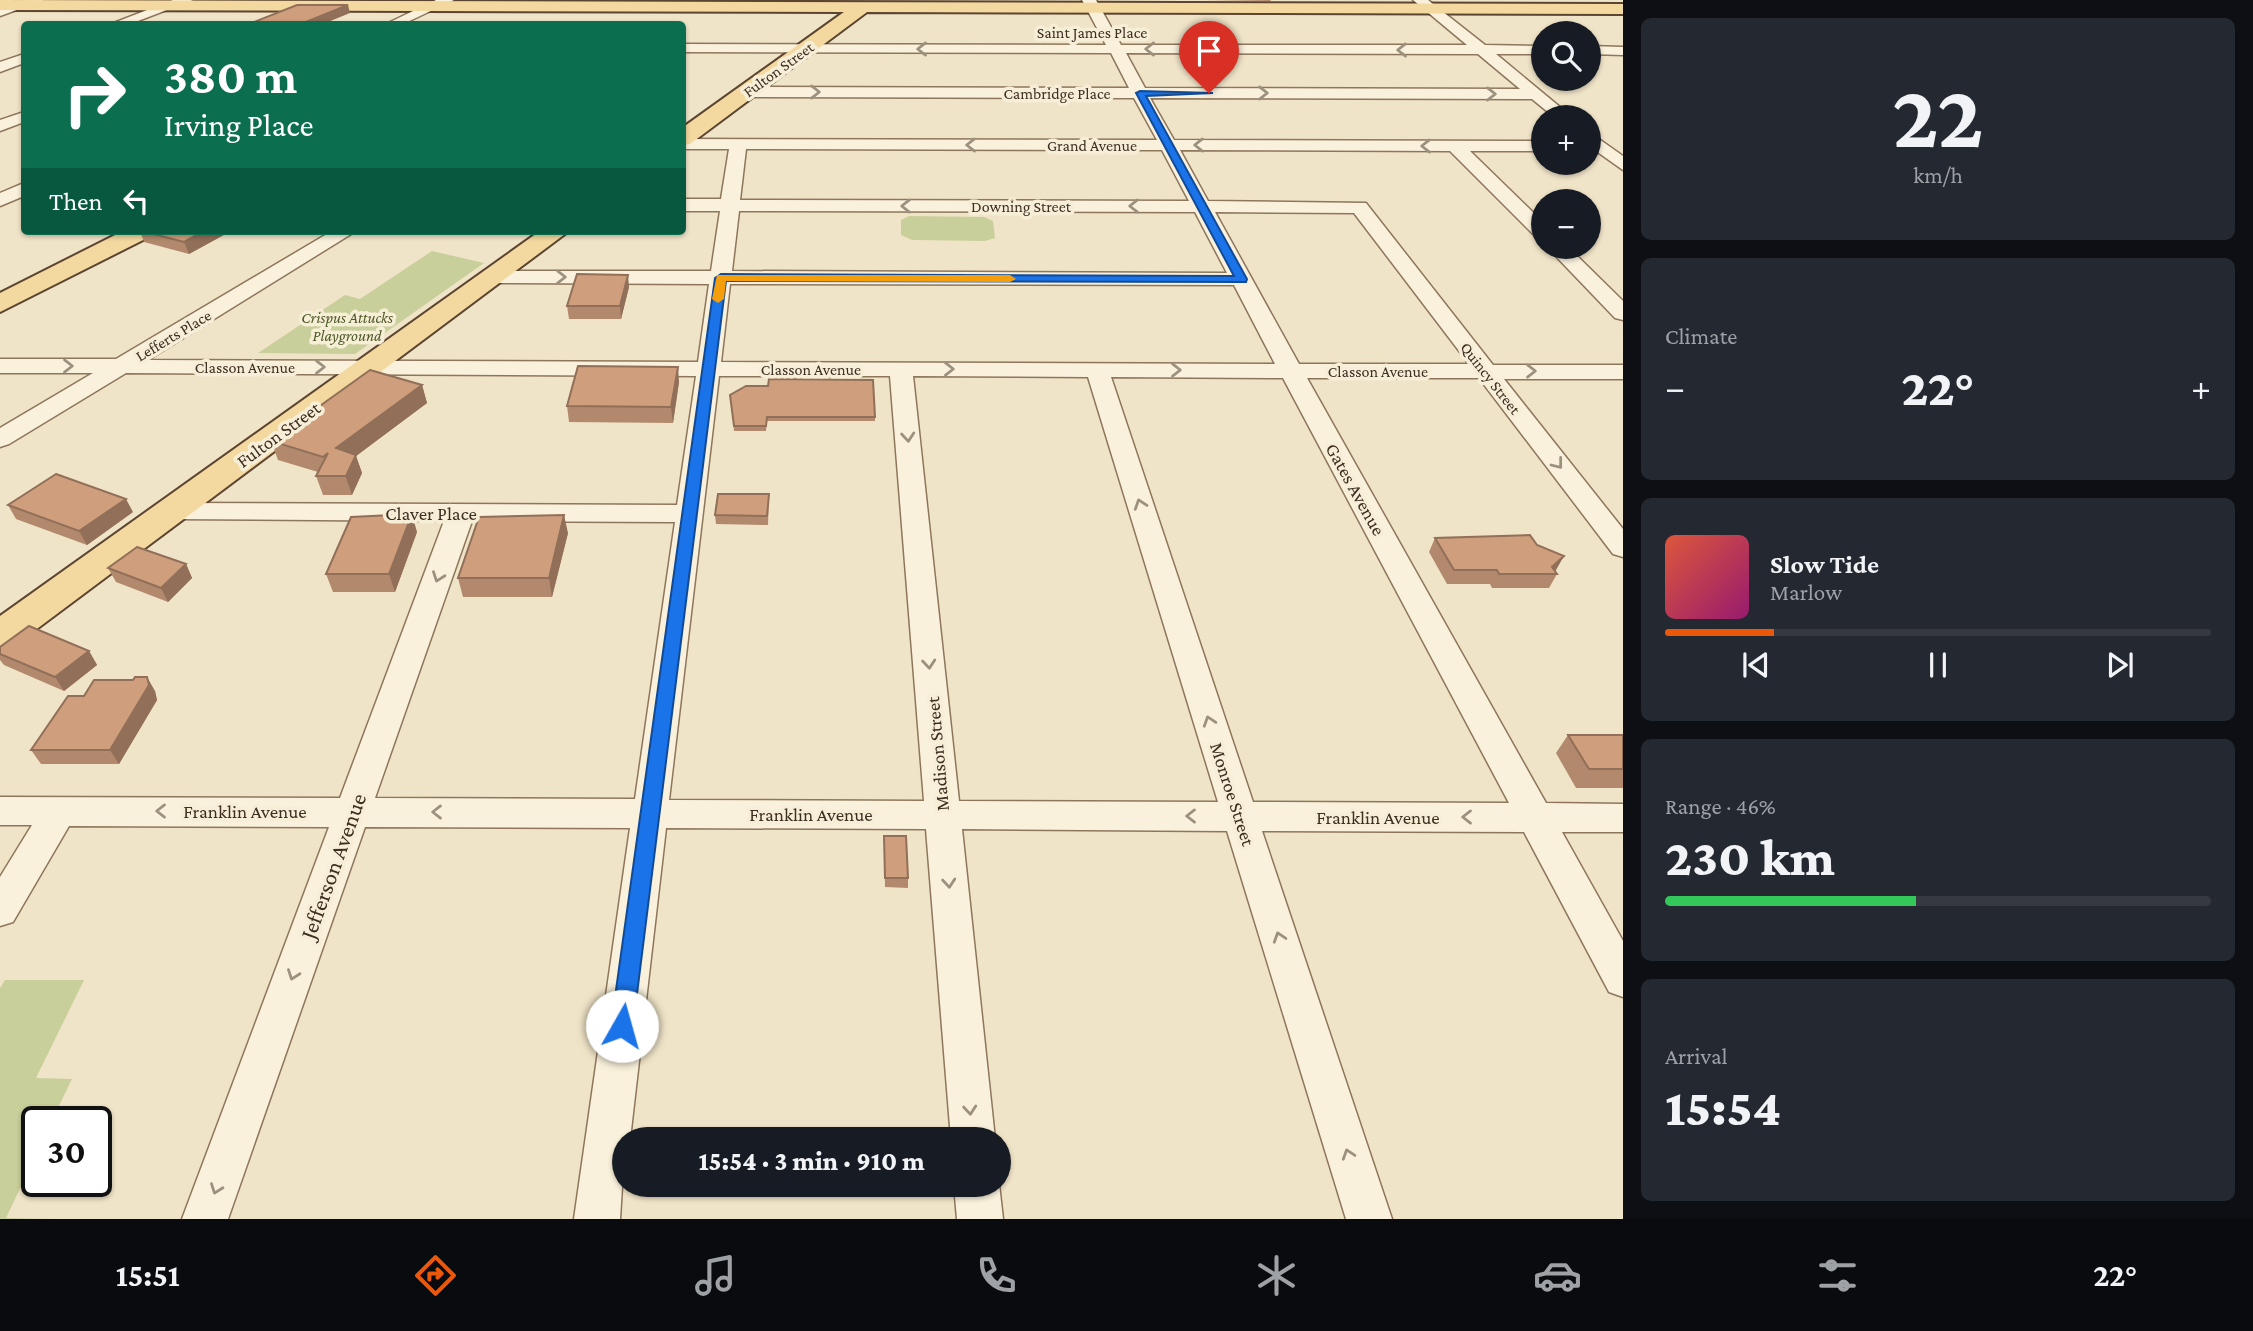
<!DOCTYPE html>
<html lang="en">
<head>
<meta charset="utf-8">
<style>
	body { margin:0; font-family:"Crimson Pro",serif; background:#242831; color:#f1f3f6; height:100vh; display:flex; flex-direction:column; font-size:26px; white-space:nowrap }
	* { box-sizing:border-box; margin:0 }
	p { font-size:23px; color:#9ea1a6 }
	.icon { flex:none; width:38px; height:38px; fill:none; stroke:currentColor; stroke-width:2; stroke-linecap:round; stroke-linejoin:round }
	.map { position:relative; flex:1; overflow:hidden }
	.panel { display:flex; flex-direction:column; gap:18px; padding:18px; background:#0d0f14; width:630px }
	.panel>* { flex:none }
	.hud { position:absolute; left:21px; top:21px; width:665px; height:214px; border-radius:7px; box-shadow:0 2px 5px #0004; background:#0b6e4f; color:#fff; overflow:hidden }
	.fabs { position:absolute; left:1531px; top:21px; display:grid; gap:14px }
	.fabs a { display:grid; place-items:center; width:70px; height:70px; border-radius:50%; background:#171b24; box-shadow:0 2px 5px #0004; font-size:35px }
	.speed { position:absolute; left:21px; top:1106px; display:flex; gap:14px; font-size:35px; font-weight:700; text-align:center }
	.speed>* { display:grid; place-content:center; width:91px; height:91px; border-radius:50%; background:#171b24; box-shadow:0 2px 5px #0004; line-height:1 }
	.speed .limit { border:4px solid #111; border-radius:10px; background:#fff; color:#111 }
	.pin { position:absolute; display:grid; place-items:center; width:60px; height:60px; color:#fff; margin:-72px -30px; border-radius:50% 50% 50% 0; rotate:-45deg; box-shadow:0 0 7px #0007 }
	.pin .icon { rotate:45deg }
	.me { position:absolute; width:77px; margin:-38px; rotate:7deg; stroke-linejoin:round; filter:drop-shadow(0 0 5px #0008) }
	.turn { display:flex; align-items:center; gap:24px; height:147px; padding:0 28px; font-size:32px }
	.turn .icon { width:91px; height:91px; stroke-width:2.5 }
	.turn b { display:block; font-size:49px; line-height:60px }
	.then { display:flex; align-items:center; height:66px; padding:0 28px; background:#0003; gap:14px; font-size:26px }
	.big { font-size:52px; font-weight:800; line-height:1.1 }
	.panel .card { flex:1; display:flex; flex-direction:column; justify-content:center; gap:10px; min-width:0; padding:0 24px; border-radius:10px; background:#242831 }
	.panel .dial { align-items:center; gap:0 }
	.dial b { font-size:91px; line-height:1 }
	.song { display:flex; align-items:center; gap:21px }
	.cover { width:84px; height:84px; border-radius:10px; background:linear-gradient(135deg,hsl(10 70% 55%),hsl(320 70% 35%)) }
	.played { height:7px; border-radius:4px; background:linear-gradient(90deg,#ea580c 20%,#363941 20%) }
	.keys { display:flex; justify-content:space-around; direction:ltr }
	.heat { display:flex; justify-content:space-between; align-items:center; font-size:38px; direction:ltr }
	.charge { height:10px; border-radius:5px; background:linear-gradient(90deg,#34c759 46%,#363941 0) }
	.trip { position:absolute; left:612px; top:1127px; width:399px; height:70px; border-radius:35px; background:#171b24; box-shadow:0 2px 5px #0004; font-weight:800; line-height:70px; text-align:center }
	.menu { display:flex; height:112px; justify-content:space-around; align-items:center; background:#090b0e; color:#9ea1a6 }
	.menu .icon { width:49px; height:49px }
	.menu .selected { color:#ea580c }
	.menu b { font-size:32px; color:#f1f3f6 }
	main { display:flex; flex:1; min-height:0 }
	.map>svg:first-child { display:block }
	.green { fill:#c9cf9b }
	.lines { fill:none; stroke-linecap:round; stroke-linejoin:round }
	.minor-casing { stroke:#8d765c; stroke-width:3 }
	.major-casing { stroke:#5b4430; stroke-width:4 }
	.minor { fill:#faf1dc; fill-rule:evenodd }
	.major { fill:#f3d9a0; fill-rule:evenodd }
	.wall { fill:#b2896c }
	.shaded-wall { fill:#916f58 }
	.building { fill:#cf9f7d; stroke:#916f58; stroke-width:2 }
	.oneway { stroke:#9c907e }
	.route { fill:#1a73e8; stroke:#114b97; stroke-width:2 }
	.slow { fill:#f59e0b }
	.labels { text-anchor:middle; stroke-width:7; stroke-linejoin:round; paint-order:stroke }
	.far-street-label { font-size:16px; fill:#3d2e20; stroke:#f7eed8 }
	.far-park-label { font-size:16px; font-style:italic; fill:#4d5a26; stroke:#f7eed8 }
	.street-label { font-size:19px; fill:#3d2e20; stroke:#f7eed8 }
	.near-street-label { font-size:23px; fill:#3d2e20; stroke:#f7eed8 }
</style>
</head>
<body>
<main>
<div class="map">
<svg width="1623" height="1219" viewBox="0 0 1623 1219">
	<rect width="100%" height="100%" fill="#f0e4c8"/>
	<g class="green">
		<polygon points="909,216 984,217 993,221 995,238 985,241 912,240 901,235 901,220"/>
		<polygon points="432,251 484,263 355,354 258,353 345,295 360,299"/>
		<polygon points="5,980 84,980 36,1078 72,1079 51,1122 37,1122 37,1153 6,1218 59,1219 0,1219 0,988"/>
	</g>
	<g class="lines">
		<defs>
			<g id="minor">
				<polygon points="24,0 44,0 0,16 0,8"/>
				<polygon points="173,0 193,0 130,24 111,24"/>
				<polygon points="436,0 454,0 403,24 386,24"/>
				<path d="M1082,0H1096L1121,45H1467L1413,0H1428L1485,45L1544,46V54H1496L1572,117H1554L1532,99L1150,98L1174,140L1544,141V151H1470L1544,223V240L1537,238L1450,151L1180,150L1208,201L1366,203L1493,365H1623V379H1504L1623,529V557L1613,554L1479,378H1307L1546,803L1623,804V832H1562L1623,941V997L1609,992L1524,832L1262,831L1392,1219H1346L1227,831L962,829L995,1139H951L926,829L666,828L630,1139H625L620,1219H574L630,828L365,827L228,1219H182L329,827L69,826L13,922L0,926V877L32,825H0V797L340,798L444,521L172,519L162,517L158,511L162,505L172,503L677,505L696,376L126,373L9,444L0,447V428L93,373H0V359H116L332,231H356L148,360L698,362L709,284L493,283L483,277L493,271H711L720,211H682V199H721L729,149H682V139L1157,140L1134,98L747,97L739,92L747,87L1129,88L1111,53L682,52V44L1106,45ZM1126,53L1478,54L1520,89L1145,88ZM746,149L1162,150L1189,201L740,200ZM739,211L1195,212L1227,273L732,271ZM1215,212L1354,213L1469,364H1299ZM730,284L1234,285L1275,364L721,362ZM719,376H890L924,801L669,800ZM913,376L1088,377L1218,802L959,801ZM1111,377L1283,378L1509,803L1253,802ZM472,521L675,522L635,799L375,798Z"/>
				<polygon points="1589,46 1623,47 1623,55 1589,54"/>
				<polygon points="24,54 24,63 0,72 0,62"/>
				<polygon points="24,112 24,122 0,131 0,120"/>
				<polygon points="1589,132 1623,156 1623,170 1589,146"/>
				<polygon points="24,183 24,196 0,206 0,193"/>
				<polygon points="1547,247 1568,247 1623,301 1623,320 1615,318"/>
				<polygon points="954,1185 999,1184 1003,1219 957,1219"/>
			</g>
			<g id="major">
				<polygon points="0,0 1623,4 1623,14 867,12 690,144 682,145 682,128 844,12 0,10"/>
				<polygon points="123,231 155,231 151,236 0,312 0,293"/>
				<polygon points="540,231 569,231 14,646 0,650 0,616"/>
			</g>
		</defs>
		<use href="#minor" class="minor-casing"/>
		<use href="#major" class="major-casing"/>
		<use href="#minor" class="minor"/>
		<use href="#major" class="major"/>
	</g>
	<g class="wall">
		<polygon points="1203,0 1271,0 1270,1"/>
		<polygon points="140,231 231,231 189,254 144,242"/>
		<polygon points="629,287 621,319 569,319 567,306"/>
		<polygon points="679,382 673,423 569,422 567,406"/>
		<polygon points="422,385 427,403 356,456 362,473 352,495 323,495 316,476 318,472 278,460 271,441"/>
		<polygon points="730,395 875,417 875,421 767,421 766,431 734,431"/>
		<polygon points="769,494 768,525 716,524 715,515"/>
		<polygon points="8,505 133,512 87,545 16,519"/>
		<polygon points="417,532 395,592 333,592 326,574"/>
		<polygon points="568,533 552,597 463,597 458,578"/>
		<polygon points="1435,538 1537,545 1556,570 1555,571 1557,574 1549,588 1492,588 1490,584 1447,584 1429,552"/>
		<polygon points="186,564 192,578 168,602 116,582 108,568"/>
		<polygon points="0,647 89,651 97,665 64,691 4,665 0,660"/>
		<polygon points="155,691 157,700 119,764 41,764 31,750 84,696"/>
		<polygon points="1568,735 1623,735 1623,788 1576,788 1556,753"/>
		<polygon points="884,836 908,878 908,888 885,887"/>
	</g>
	<g class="shaded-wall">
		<polygon points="348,5 350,13 323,24 301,24"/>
		<polygon points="204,231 231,231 189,254 184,242"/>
		<polygon points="628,275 629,287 621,319 620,306"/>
		<polygon points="678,367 679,382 673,423 671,407"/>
		<polygon points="422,385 427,403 356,456 362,473 352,495 336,448"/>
		<polygon points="126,499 133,512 87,545 79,531"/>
		<polygon points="412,514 417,532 395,592 389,574"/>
		<polygon points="564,515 568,533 552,597 549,578"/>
		<polygon points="1564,556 1556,570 1551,574 1552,567"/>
		<polygon points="186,564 192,578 168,602 161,588"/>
		<polygon points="89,651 97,665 64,691 55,677"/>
		<polygon points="147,677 155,691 157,700 119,764 110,750"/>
	</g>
	<g class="building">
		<polygon points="297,5 348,5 301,24 249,24"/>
		<polygon points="142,231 204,231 184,242"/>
		<polygon points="577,274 628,275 620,306 567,306"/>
		<polygon points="578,366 678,367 671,407 567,406"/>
		<polygon points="370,370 422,385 336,448 356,455 346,476 316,476 328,453 323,457 271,441"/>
		<polygon points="769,379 873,380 875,417 767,417 766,426 734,426 730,395 746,386 768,386"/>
		<polygon points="56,474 126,499 79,531 8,505"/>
		<polygon points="718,494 769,494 767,516 715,515"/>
		<polygon points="412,514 389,574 326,574 351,517"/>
		<polygon points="564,515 549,578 458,578 479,517"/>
		<polygon points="1530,535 1537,545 1564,556 1552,567 1557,574 1499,574 1497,570 1454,570 1435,538"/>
		<polygon points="137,547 186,564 161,588 108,568"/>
		<polygon points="29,626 89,651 55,677 0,654 0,647"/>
		<polygon points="135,677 147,677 149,685 110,750 31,750 68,696 84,696 94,680 133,680"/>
		<polygon points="1568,735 1623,735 1623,769 1589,769"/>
		<polygon points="884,836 906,836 908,878 885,878"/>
	</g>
	<defs><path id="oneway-chevron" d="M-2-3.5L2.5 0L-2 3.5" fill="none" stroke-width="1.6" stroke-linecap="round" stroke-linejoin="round" transform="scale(1.75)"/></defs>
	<g class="oneway">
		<use href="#oneway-chevron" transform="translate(922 49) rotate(-180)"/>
		<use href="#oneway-chevron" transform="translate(1150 49) rotate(-180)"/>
		<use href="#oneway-chevron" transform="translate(1402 50) rotate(-180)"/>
		<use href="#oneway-chevron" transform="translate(815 92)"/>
		<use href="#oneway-chevron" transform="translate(1263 93)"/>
		<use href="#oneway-chevron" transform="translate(1491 94)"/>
		<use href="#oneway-chevron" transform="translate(971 145) rotate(-180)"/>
		<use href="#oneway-chevron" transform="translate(1199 145) rotate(-180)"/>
		<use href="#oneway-chevron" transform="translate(1426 146) rotate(-180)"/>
		<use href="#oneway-chevron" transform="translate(906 206) rotate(-180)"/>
		<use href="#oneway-chevron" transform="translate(1134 206) rotate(-180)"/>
		<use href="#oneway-chevron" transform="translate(561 277)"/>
		<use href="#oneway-chevron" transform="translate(68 366)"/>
		<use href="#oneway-chevron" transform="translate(320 367)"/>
		<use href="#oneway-chevron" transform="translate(949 369)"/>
		<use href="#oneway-chevron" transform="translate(1176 370)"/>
		<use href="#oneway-chevron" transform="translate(1531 371)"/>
		<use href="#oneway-chevron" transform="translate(908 437) rotate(85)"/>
		<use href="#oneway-chevron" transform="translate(1558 464) rotate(52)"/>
		<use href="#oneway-chevron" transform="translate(1140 504) rotate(-108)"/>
		<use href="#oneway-chevron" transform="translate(438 577) rotate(110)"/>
		<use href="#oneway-chevron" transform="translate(929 664) rotate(85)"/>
		<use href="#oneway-chevron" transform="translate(1209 721) rotate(-108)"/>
		<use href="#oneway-chevron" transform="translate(161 811) rotate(-180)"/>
		<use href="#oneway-chevron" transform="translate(437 812) rotate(-180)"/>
		<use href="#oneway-chevron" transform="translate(1191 816) rotate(-180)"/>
		<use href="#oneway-chevron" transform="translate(1467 817) rotate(-180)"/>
		<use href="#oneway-chevron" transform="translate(949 883) rotate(85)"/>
		<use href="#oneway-chevron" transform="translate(1279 937) rotate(-108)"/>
		<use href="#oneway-chevron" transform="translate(293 975) rotate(110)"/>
		<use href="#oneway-chevron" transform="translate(970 1110) rotate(85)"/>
		<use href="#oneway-chevron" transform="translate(1348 1154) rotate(-108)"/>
		<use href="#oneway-chevron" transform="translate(216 1189) rotate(110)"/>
	</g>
	<polygon class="route" points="1140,91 1213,93 1146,96 1247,279 1246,282 726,281 633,1026 630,1033 622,1036 614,1033 611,1026 715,278 721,274 1234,276 1136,93"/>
	<polygon class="slow" points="717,275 1010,275 1016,279 1010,282 726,281 724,299 718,303 712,299"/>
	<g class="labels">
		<g class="far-street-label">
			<text x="1092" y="38">Saint James Place</text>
			<text transform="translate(778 69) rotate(-36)" y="6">Fulton Street</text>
			<text x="1057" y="99">Cambridge Place</text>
			<text x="1092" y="151">Grand Avenue</text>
			<text x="1021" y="212">Downing Street</text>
			<text transform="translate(173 335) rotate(-31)" y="6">Lefferts Place</text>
			<text x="245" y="373">Classon Avenue</text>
			<text x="811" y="375">Classon Avenue</text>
			<text x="1378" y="377">Classon Avenue</text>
			<text transform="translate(1491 378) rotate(52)" y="6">Quincy Street</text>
		</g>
		<g class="far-park-label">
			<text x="347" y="323">Crispus Attucks<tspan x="347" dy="18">Playground</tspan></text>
		</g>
		<g class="street-label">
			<text transform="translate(278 434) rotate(-36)" y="7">Fulton Street</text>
			<text transform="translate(1356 489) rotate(61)" y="7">Gates Avenue</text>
			<text x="431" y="520">Claver Place</text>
			<text transform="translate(937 754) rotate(-95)" y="7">Madison Street</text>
			<text transform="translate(1233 794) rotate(72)" y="7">Monroe Street</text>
			<text x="245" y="818">Franklin Avenue</text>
			<text x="811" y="821">Franklin Avenue</text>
			<text x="1378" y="824">Franklin Avenue</text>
		</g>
		<g class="near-street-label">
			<text transform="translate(333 866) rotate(-70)" y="8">Jefferson Avenue</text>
		</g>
	</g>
</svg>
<div class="fabs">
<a><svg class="icon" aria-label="search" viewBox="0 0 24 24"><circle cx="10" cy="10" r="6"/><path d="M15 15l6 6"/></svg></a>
<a>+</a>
<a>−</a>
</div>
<div class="speed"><div class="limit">30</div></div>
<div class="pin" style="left:1209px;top:93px;background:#d93025"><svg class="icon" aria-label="arrive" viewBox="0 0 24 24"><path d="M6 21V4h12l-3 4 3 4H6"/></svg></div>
<svg class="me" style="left:622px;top:1026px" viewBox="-20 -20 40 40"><circle r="19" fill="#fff"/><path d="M0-13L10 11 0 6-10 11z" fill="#1a73e8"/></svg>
<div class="trip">15:54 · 3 min · 910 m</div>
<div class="hud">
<div class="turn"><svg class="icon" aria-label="right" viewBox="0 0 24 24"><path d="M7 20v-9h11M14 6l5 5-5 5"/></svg><div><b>380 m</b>Irving Place</div></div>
<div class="then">Then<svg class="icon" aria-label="left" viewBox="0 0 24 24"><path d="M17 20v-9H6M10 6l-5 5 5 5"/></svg></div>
</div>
</div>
<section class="panel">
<div class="card dial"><b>22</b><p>km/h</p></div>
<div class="card"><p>Climate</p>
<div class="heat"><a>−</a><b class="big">22°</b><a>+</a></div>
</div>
<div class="card">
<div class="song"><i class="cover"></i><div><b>Slow Tide</b><p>Marlow</p></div></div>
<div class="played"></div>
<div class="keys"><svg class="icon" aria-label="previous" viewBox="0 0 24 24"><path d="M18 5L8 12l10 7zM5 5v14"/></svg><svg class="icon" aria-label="pause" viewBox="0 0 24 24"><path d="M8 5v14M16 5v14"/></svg><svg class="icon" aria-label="next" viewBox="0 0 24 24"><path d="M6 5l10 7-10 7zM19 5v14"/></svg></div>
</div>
<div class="card"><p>Range · 46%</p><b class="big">230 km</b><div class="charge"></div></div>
<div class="card"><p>Arrival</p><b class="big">15:54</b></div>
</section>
</main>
<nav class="menu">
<b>15:51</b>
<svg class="icon selected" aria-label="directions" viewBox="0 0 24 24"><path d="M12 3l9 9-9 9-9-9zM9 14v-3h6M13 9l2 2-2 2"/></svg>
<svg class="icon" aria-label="music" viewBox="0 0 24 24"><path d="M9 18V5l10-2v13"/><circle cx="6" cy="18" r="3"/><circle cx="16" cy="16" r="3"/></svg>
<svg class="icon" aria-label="phone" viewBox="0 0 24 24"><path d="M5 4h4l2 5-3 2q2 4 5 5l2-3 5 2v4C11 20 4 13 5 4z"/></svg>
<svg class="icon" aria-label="climate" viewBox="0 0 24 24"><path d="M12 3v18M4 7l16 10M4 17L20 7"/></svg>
<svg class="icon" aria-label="car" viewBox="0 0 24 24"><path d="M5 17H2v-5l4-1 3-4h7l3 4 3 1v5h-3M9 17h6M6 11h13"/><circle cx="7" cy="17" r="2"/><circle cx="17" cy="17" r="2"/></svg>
<svg class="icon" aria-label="filters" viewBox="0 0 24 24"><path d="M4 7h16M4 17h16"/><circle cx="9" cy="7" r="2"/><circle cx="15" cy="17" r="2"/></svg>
<b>22°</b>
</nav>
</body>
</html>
